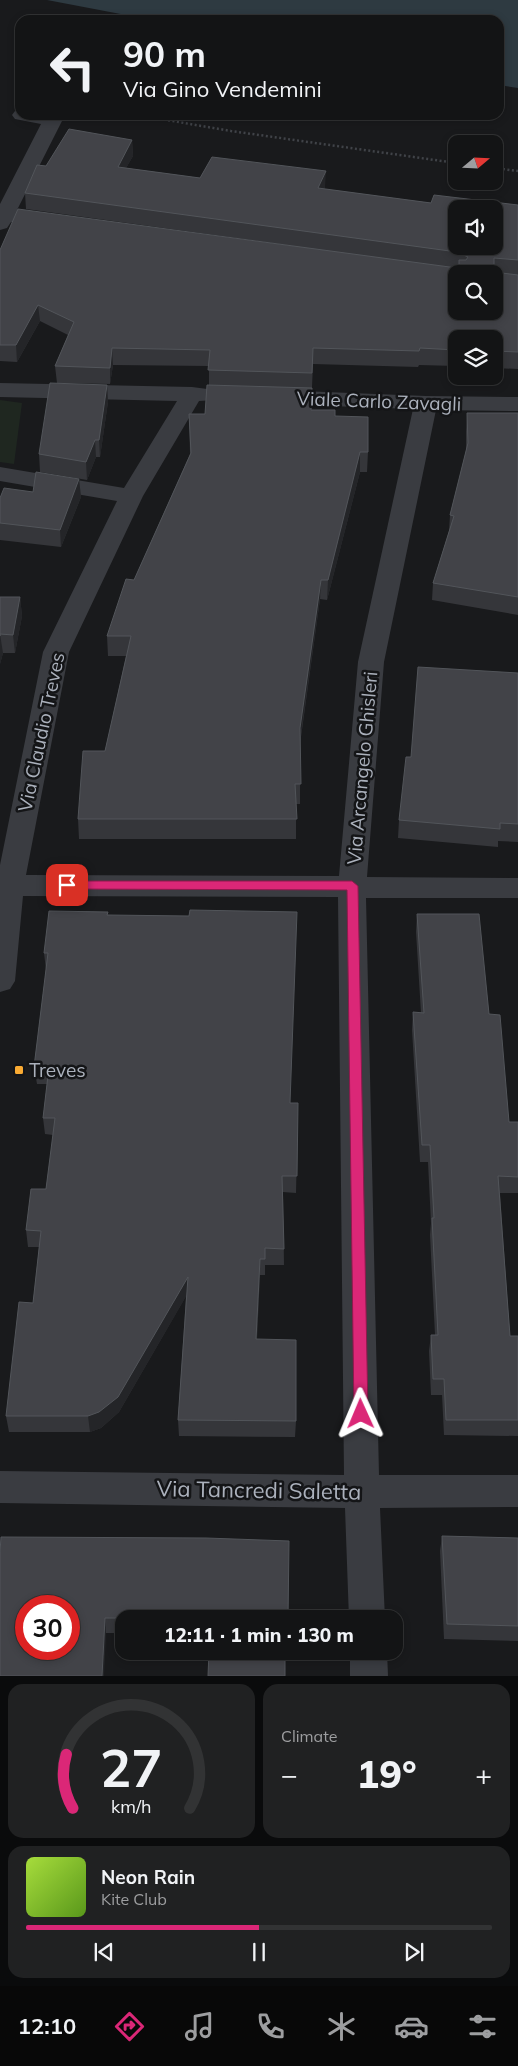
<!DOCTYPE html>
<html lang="en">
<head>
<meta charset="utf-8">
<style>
	body { margin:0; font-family:Mulish,sans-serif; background:#202122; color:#f1f3f6; height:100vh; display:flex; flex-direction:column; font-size:19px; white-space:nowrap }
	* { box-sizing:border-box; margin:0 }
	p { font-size:16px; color:#9d9ea0 }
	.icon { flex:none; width:28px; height:28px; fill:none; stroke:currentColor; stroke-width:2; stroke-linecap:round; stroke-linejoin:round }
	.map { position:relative; height:1676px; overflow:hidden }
	.side { display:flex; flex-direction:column; gap:8px; padding:8px; background:#0a0b0c; flex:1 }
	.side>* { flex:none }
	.guide { position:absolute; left:15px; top:15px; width:489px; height:105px; border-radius:15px; box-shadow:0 2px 8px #0003,0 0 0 1px #323334; background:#131415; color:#f1f3f6; overflow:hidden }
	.needle { width:32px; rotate:71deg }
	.controls { position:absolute; left:448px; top:135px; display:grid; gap:10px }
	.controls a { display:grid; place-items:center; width:55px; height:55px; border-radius:10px; background:#131415; box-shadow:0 2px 8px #0003,0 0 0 1px #323334; font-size:25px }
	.speed { position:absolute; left:15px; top:1595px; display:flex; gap:10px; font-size:25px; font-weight:700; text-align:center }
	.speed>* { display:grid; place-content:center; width:65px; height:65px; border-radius:50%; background:#131415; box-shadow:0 2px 8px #0003,0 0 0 1px #323334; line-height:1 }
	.speed .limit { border:8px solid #d22; background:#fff; color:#111 }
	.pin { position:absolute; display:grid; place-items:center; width:42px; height:42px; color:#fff; margin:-21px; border-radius:10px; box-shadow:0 2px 8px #0006 }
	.me { position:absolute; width:55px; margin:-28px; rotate:359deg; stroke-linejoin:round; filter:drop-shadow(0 0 4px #0008) }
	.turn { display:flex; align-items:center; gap:18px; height:105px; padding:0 25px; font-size:22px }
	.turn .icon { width:65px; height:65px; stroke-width:2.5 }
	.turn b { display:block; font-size:35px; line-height:42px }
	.big { font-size:38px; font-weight:800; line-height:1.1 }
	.side .widget { flex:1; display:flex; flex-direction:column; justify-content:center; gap:8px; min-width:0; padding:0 18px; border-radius:15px; background:#202122 }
	.side .dial { align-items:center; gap:0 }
	.dial svg { height:130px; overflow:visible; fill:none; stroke:#323334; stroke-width:7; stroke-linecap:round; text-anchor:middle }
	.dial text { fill:#f1f3f6; stroke:none }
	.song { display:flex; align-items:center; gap:15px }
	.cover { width:60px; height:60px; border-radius:8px; background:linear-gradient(135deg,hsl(80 70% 55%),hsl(90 70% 35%)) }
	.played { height:5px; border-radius:2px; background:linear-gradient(90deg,#db2777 50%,#323334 50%) }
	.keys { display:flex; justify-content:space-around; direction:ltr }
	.heat { display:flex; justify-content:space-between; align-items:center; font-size:28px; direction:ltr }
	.side .tiles { flex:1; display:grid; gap:8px; grid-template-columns:1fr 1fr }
	.widget:last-child { grid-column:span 2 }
	.trip { position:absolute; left:115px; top:1610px; width:288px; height:50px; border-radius:15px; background:#131415; box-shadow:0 2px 8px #0003,0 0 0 1px #323334; font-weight:800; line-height:50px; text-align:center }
	.tab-bar { display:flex; height:80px; justify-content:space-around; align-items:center; background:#080808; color:#9d9ea0 }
	.tab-bar .icon { width:35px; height:35px }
	.tab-bar .on { color:#db2777 }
	.tab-bar b { font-size:22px; color:#f1f3f6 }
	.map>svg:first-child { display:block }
	.green { fill:#1f2720 }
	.water { fill:#2e3a41 }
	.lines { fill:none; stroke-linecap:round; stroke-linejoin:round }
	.path { stroke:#404348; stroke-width:2.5; stroke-dasharray:2 2.5; stroke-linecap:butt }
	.minor { fill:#3a3c41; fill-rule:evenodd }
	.wall { fill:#35363a }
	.shaded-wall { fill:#242528 }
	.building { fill:#424348; stroke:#52555a; fill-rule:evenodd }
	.route { fill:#db2777; stroke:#8e194d }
	.poi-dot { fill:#faab33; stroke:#141517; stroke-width:2 }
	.labels { text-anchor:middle; stroke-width:5; stroke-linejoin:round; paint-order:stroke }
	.street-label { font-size:19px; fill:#abb1bc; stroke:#141517 }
	.poi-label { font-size:19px; fill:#abb1bc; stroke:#141517; text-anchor:start }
	.near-street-label { font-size:22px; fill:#abb1bc; stroke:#141517 }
</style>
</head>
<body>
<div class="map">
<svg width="518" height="1676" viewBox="0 0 518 1676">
	<rect width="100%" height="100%" fill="#191a1c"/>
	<polygon class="green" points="0,400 22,403 14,464 0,462"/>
	<polygon class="water" points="47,0 518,0 518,88 499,85 499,20 152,20"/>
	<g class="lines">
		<g class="path">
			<polyline points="137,115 231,131 456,163"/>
			<polyline points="494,168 518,171"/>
		</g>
		<g class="minor">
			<polygon points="20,110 20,115 51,115 59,117 62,121 17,210 58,217 61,221 58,225 51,227 11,222 7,228 0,230 0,204 41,124 15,119 12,115 15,111"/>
			<polygon points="0,383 192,387 215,390 218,395 215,400 199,401 143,496 69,652 26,875 339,876 358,662 413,409 275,404 267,402 264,397 267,392 275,390 426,396 518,397 518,411 436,410 384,662 367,877 518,878 518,898 366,898 379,1475 518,1475 518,1507 380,1508 385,1619 349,1619 345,1508 0,1503 0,1471 344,1475 338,897 23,896 15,981 10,989 0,992 0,865 43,652 117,501 0,481 0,467 124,488 177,401 0,397"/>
			<polygon points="350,1651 387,1651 388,1676 350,1676"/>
		</g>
	</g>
	<g class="wall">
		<polygon points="132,140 133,156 126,168 200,178 325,187 324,189 431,203 518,205 518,369 494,368 494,339 456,339 456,366 419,365 418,367 313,364 311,410 335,416 368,452 367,472 360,472 327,600 320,599 300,744 300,804 296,804 296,839 79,839 78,819 105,751 126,656 108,656 107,636 134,580 190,454 189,414 205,414 209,385 209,366 113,365 110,384 57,383 55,366 68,335 40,321 17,362 0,361 0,250 293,246 26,209 25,193 46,166"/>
		<polygon points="107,385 108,402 100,457 96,457 87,480 40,472 39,454"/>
		<polygon points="467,413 518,413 518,615 432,600 433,583 449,531 450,515 466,451 466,431"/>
		<polygon points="79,479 81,497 61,547 0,540 0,498 33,492"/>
		<polygon points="0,597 20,597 22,616 15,653 3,653 0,664"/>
		<polygon points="518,673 518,842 498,841 498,847 398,838 399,820 411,757"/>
		<polygon points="417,914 489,1014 509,1122 518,1122 518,1193 500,1193 510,1336 518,1336 518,1436 444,1435 442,1395 431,1395 429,1351 431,1335 435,1335 430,1235 431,1223 428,1162 420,1162 412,1030 413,1012 421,1013 416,932"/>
		<polygon points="108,915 290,1103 298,1103 296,1193 283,1192 284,1265 265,1265 265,1275 260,1275 257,1339 296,1421 295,1437 179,1436 178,1420 186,1296 119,1412 101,1428 90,1432 9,1432 6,1416 33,1303 39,1247 28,1247 26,1230 46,1189 53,1135 45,1134 43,1118 47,1084 37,1084 34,1067 46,970 44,953"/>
		<polygon points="442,1536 518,1538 518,1641 444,1639 440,1551"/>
		<polygon points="0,1552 124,1619 124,1633 106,1633"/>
	</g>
	<g class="shaded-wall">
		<polygon points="132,140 133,156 118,182 118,167"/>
		<polygon points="326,171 325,187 318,204 318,188"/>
		<polygon points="38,305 40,321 17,362 16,345"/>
		<polygon points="112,348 113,365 110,384 110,368"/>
		<polygon points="107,385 108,402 100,457 99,440"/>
		<polygon points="95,440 96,457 87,480 86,462"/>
		<polygon points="360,452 360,472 327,600 328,580"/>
		<polygon points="79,479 81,497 61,547 60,530"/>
		<polygon points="321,580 320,599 299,748 300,728"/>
		<polygon points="20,597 22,616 15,653 13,635"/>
		<polygon points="0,634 3,653 0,664"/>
		<polygon points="260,1259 260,1275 256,1355 256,1339"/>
		<polygon points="188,1277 188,1293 119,1412 101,1428 90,1432 88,1416"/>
		<polygon points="105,1618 106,1633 104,1676 102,1676"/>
	</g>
	<g class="building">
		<path d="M69,129L132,140L118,167L200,178L212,157L326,171L318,188L431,203L434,195L518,205V260L494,258V272L518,275V352L494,351V339H456V350L420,348L419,351L313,348L312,373L208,370L210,350L112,348L110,368L55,366L74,322L38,305L16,345H0V250L18,209L457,268L459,266V260H466L468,257L457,252L25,193L37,165L46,166ZM456,209H494V246H456ZM456,274H494V311H456Z"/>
		<polygon points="50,383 107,385 99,440 95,440 86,462 39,454"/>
		<polygon points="207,385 312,388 311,410 335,410 335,416 368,417 368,452 360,452 328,580 321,580 300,728 301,784 295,784 297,819 78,819 83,751 105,751 131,636 107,636 126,579 134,580 191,453 189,414 205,414"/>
		<polygon points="467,413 518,413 518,597 433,583 454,516 450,515 468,443"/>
		<polygon points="36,472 79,479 60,530 0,523 0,498 4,488 33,492"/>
		<polygon points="0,597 20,597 13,635 0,634 0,636"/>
		<polygon points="418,667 518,673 518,824 500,823 500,829 399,820 406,757 411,757"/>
		<polygon points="190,910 297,912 290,1103 298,1103 297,1176 282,1176 284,1249 265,1248 265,1259 260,1259 256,1339 296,1340 296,1421 178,1420 188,1277 118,1397 99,1412 88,1416 6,1416 19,1302 33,1303 41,1231 26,1230 31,1189 46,1189 55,1118 43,1118 49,1067 34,1067 48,953 44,953 49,911 108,912 107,915 189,916"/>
		<polygon points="417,914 479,914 489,1014 500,1015 509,1122 518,1122 518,1177 498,1176 510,1336 518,1336 518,1420 446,1420 444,1379 433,1379 431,1335 438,1335 432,1218 434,1218 430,1145 422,1145 413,1012 424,1013"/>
		<polygon points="442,1536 518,1538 518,1626 447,1624"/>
		<path d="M1,1537L206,1538L289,1541L288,1619L105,1618L102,1676H0V1552ZM26,1606H69V1649H26Z"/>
		<polygon points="209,1651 285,1651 285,1676 208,1676"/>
	</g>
	<polygon class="route" points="67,881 352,881 358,886 368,1414 366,1418 361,1420 356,1418 354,1414 347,890 67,889 62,885"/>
	<rect class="poi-dot" x="14" y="1065" width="10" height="10" rx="2.5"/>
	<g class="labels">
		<g class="street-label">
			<text transform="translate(379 401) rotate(2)" y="7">Viale Carlo Zavagli</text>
			<text transform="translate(41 732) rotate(-78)" y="7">Via Claudio Treves</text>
			<text transform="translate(362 768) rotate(-85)" y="7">Via Arcangelo Ghisleri</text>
		</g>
		<g class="poi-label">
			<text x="29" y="1077">Treves</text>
		</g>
		<g class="near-street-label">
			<text transform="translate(259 1490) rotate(1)" y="8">Via Tancredi Saletta</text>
		</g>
	</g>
</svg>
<div class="controls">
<a><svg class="needle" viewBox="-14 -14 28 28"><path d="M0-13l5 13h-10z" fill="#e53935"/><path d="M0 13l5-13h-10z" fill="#9d9ea0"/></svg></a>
<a><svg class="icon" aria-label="sound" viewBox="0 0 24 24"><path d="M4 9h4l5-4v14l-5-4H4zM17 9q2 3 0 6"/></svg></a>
<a><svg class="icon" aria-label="search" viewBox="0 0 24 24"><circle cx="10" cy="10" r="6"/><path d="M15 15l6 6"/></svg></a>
<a><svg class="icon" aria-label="layers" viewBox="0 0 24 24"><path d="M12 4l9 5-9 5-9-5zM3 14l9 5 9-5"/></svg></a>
</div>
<div class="speed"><div class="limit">30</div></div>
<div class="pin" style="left:67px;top:885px;background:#d93025"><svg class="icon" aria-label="arrive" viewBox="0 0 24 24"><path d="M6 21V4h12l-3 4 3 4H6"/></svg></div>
<svg class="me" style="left:361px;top:1414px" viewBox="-20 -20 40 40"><path d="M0-17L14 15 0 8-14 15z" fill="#db2777" stroke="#fff" stroke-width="4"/></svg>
<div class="trip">12:11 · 1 min · 130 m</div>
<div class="guide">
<div class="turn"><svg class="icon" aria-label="left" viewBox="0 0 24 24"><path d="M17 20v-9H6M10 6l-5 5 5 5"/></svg><div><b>90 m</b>Via Gino Vendemini</div></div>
</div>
</div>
<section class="side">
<div class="tiles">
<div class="widget dial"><svg viewBox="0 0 100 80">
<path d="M14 69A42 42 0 1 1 86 69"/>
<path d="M14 69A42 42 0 0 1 10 36" stroke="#db2777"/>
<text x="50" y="56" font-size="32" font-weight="700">27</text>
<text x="50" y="72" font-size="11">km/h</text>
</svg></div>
<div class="widget"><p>Climate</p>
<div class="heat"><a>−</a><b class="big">19°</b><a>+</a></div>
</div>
<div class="widget">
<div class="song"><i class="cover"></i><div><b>Neon Rain</b><p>Kite Club</p></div></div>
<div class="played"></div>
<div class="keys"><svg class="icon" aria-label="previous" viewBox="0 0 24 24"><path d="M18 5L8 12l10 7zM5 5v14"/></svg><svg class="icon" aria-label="pause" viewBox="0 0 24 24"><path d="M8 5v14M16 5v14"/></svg><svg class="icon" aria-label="next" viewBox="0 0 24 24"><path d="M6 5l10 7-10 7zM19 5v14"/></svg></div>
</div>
</div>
</section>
<nav class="tab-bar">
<b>12:10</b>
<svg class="icon on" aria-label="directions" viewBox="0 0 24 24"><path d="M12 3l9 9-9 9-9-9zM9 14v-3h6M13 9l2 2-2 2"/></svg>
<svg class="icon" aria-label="music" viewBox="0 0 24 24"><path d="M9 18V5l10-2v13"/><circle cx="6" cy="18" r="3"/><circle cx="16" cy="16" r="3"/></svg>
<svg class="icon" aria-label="phone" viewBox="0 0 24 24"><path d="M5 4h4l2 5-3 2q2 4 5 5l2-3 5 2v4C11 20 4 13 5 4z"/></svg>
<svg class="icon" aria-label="climate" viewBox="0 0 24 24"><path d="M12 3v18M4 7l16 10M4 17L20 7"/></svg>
<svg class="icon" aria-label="car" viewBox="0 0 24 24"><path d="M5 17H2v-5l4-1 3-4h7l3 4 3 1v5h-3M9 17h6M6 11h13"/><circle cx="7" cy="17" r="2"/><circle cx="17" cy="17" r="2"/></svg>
<svg class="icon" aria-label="filters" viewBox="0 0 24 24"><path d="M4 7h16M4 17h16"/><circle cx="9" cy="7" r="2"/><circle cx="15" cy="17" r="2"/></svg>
</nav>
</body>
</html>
